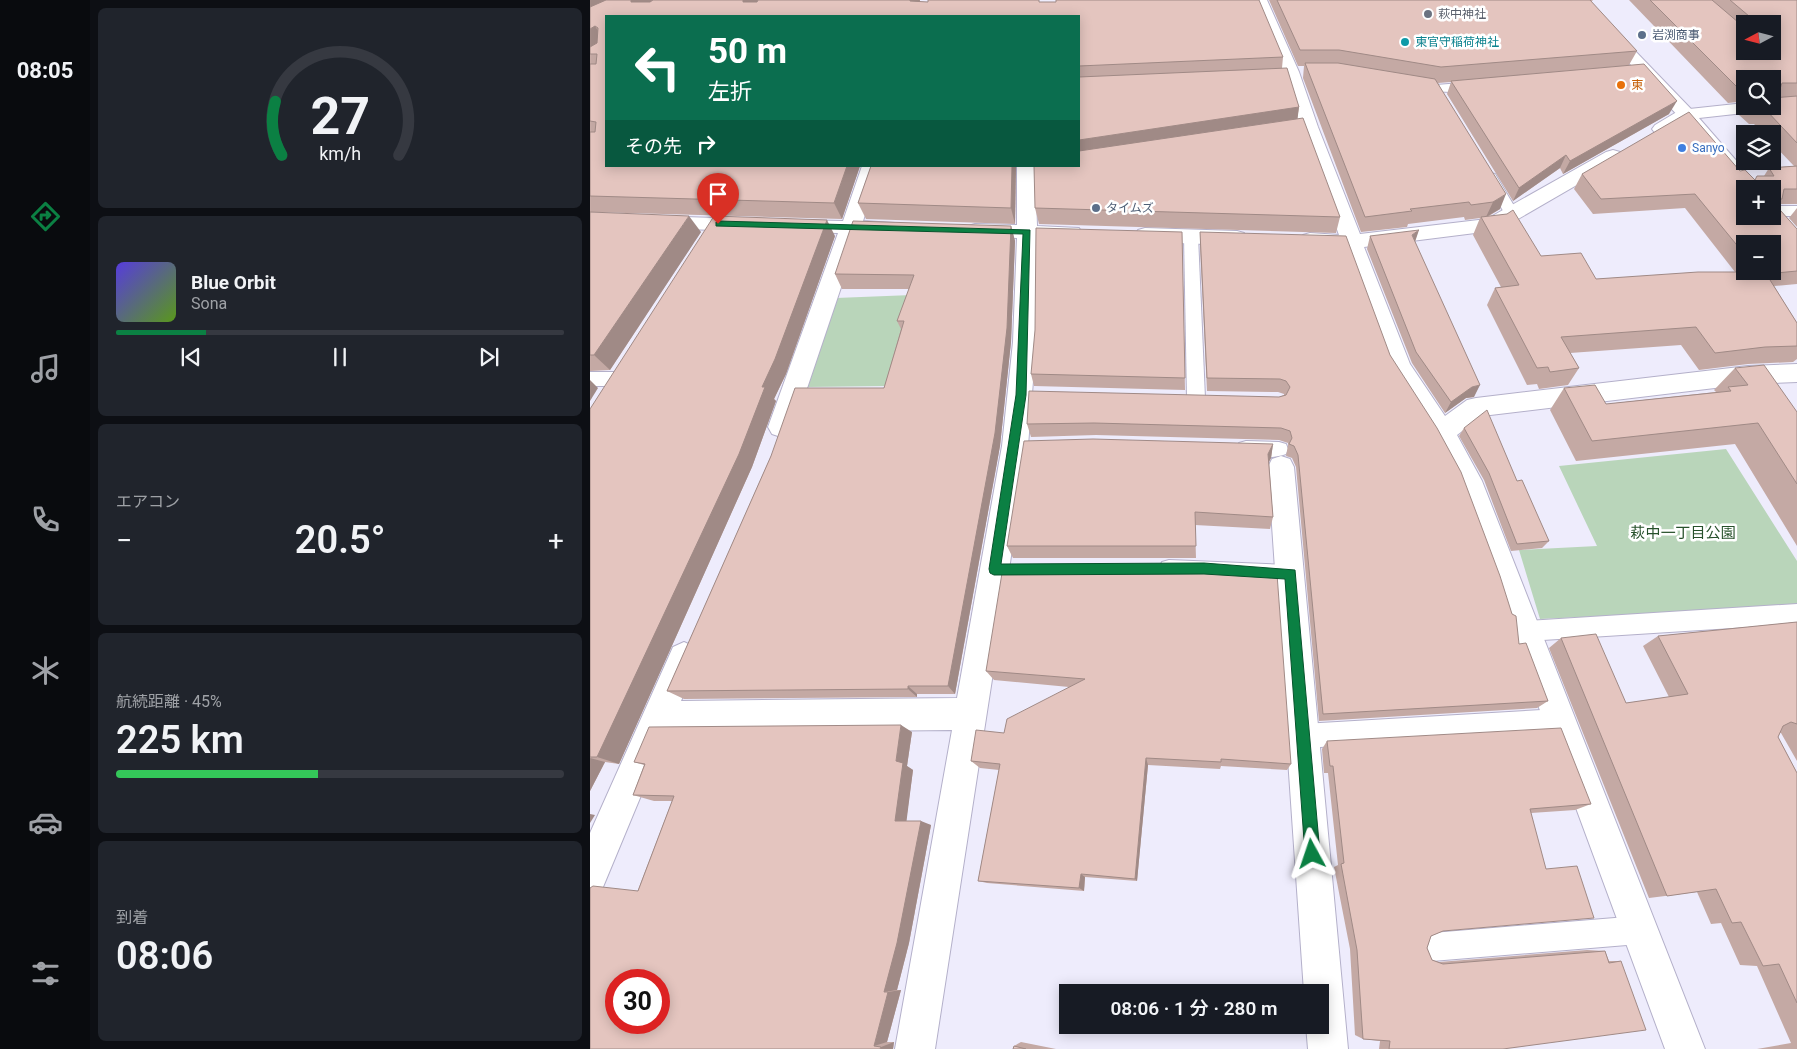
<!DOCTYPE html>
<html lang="ja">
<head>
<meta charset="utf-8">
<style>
	body { margin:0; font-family:Roboto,"Noto Sans JP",sans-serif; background:#20242c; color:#f1f3f6; height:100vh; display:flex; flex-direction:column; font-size:19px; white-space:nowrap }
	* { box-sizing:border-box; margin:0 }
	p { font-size:16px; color:#9ea1a6 }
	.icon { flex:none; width:28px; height:28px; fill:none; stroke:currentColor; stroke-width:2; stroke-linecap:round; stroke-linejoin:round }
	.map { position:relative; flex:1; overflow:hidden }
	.details { display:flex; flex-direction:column; gap:8px; padding:8px; background:#0d0f14; width:500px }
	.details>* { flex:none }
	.top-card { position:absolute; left:15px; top:15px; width:475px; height:152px; border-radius:0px; box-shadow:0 2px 12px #0003; background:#0b6e4f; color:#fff; overflow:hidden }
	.needle { width:32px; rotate:263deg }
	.fabs { position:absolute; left:1146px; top:15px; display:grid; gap:10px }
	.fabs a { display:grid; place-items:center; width:45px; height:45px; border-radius:0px; background:#171b24; box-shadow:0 2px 12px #0003; font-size:25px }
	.speed { position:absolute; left:15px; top:969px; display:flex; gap:10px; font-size:25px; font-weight:700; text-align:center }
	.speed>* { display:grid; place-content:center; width:65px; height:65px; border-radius:50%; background:#171b24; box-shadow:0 2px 12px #0003; line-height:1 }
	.speed .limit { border:8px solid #d22; background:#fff; color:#111 }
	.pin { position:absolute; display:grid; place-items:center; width:42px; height:42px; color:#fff; margin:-51px -21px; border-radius:50% 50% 50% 0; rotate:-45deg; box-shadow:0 0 5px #0007 }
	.pin .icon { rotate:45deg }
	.me { position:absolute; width:55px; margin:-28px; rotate:355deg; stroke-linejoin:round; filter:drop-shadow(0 0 4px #0008) }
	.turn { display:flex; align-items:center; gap:18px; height:105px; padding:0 20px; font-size:22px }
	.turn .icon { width:65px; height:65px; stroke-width:2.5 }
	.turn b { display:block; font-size:35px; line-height:42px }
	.then { display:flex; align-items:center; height:48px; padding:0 20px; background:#0003; gap:10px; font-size:19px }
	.big { font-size:38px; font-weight:600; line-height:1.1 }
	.details .widget { flex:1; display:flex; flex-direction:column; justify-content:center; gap:8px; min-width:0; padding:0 18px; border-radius:8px; background:#20242c }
	.details .dial { align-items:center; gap:0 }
	.dial svg { height:130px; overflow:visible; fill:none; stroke:#363941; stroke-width:7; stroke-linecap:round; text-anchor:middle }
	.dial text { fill:#f1f3f6; stroke:none }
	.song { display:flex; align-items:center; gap:15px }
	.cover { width:60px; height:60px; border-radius:8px; background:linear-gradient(135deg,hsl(250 70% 55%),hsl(90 70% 35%)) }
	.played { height:5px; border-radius:2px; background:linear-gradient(90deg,#0b8043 20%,#363941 20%) }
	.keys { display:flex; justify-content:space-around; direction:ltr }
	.heat { display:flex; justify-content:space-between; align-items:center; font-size:28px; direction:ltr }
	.charge { height:8px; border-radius:4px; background:linear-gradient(90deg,#34c759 45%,#363941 0) }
	.trip { position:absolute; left:469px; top:984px; width:270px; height:50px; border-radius:0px; background:#171b24; box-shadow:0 2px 12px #0003; font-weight:600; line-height:50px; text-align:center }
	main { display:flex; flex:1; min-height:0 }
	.menu { display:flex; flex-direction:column; width:90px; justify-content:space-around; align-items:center; background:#090b0e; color:#9ea1a6 }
	.menu .icon { width:35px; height:35px }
	.menu .selected { color:#0b8043 }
	.menu b { font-size:22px; color:#f1f3f6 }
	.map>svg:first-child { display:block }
	.green { fill:#b9d5ba }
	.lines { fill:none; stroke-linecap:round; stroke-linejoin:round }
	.service-casing { stroke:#b4b0ca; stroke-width:2 }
	.minor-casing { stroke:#b4b0ca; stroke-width:2 }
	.tertiary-casing { stroke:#b4b0ca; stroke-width:2 }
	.service { fill:#fff; fill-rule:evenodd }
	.minor { fill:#fff; fill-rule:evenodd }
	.tertiary { fill:#fff; fill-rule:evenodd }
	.wall { fill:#c4a9a4; fill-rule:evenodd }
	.shaded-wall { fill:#a08a86 }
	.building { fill:#e4c5bf; stroke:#a08a86; fill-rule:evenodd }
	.route { fill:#0b8043; stroke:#07532c }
	.worship-dot { fill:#6b7280; stroke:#fff; stroke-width:2 }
	.service-dot { fill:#5c6f8a; stroke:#fff; stroke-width:2 }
	.culture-dot { fill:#0f9aa8; stroke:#fff; stroke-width:2 }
	.food-dot { fill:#e8710a; stroke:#fff; stroke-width:2 }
	.shop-dot { fill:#3f7fe0; stroke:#fff; stroke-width:2 }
	.labels { text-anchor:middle; stroke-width:5; stroke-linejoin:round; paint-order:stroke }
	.far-worship-label { font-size:12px; fill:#5b616d; stroke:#fff; text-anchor:start }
	.far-service-label { font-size:12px; fill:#4e5e75; stroke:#fff; text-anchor:start }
	.far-culture-label { font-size:12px; fill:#0d838f; stroke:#fff; text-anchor:start }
	.far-food-label { font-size:12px; fill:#c56008; stroke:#fff; text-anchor:start }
	.far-shop-label { font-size:12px; fill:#366cbe; stroke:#fff; text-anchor:start }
	.park-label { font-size:15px; fill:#27512b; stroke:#fff }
</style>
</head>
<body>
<main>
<nav class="menu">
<b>08:05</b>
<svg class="icon selected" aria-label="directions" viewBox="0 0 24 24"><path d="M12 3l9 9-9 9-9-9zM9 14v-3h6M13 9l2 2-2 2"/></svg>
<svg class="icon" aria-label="music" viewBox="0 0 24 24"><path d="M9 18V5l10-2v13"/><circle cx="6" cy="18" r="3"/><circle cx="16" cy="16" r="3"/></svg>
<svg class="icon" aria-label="phone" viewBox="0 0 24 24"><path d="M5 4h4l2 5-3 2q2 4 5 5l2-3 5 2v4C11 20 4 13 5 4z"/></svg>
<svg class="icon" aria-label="climate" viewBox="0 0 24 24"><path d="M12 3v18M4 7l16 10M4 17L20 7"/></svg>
<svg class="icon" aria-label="car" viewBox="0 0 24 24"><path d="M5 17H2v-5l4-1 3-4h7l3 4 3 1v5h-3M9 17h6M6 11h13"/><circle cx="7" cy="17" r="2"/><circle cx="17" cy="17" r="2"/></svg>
<svg class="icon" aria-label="filters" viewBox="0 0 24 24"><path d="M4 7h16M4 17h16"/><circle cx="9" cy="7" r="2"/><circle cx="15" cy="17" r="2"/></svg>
</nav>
<section class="details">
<div class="widget dial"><svg viewBox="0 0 100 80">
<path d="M14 69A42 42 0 1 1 86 69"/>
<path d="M14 69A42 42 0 0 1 10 36" stroke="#0b8043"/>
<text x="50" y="56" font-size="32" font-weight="700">27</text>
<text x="50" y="72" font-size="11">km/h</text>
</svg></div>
<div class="widget">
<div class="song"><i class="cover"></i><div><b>Blue Orbit</b><p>Sona</p></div></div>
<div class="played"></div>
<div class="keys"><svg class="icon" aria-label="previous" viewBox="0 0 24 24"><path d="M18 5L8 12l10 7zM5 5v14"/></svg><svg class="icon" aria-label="pause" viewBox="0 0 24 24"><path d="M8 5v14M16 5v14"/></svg><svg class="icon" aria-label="next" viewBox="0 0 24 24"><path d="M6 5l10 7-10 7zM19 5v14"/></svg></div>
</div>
<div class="widget"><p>エアコン</p>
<div class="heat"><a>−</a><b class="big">20.5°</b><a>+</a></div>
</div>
<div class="widget"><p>航続距離 · 45%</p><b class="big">225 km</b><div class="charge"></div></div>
<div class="widget"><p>到着</p><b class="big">08:06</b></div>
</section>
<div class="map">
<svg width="1207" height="1049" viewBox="0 0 1207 1049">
	<rect width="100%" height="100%" fill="#eeecfc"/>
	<g class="green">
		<polygon points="322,295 298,386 217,387 246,298"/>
		<polygon points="1136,449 1207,561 1207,607 950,619 929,550 1007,546 969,466"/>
	</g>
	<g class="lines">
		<defs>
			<g id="service">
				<path d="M824,81L846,85L884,82L890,86C881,96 833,91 820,88L818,85L820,82Z"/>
				<polygon points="900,173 905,174 929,214 927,217 917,217 915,214 893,177"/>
				<rect x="1182" y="206" width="25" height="10"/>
				<polygon points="601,231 606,233 608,236 615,398 612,403 606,405 600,403 597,398 594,236 596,233"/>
				<polygon points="0,372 29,372 35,374 38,379 35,384 29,386 0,386"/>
				<path d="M656,441L689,442L696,444L698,449L696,454C683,459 662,458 649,453L647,448L649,443Z"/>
				<polygon points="579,560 700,565 707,567 710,574 707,581 700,583 579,578 572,576 569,569 572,562"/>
				<polygon points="1207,604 1207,624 937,641 929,638 926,631 929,624 937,621"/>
				<polygon points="969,709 977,713 981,721 977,729 969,733 713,748 705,744 701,736 705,728 713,724"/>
				<polygon points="1049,916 1059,920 1063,930 1059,940 1049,944 842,961 832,957 828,947 832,937 842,933"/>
			</g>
			<g id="minor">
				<polygon points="663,0 677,0 709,72 728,127 770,234 897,219 1016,152 1023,150 1030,152 1032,156 1030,160 909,230 774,247 820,364 855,416 877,400 886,398 1158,366 1207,364 1207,382 1158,384 892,416 867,435 892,481 1115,1049 1075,1049 866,483 843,439 797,367 754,248 713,245 710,240 713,235 720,233 749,235 710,127 693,72"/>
				<polygon points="1155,103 1155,106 1181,106 1178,110 1172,111 1100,119 1077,133 1071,134 1065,133 1062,129 1065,125 1090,110"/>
				<polygon points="272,166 291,166 273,221 304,223 307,228 304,233 297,234 269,234 204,427 200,434 191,437 182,434 178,427 248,233 203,232 196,231 193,226 196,221 203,220 253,221"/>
				<polygon points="427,166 445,166 447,226 489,228 492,233 489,238 482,240 447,239 446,342 438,446 345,1049 305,1049 362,730 77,733 13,887 0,892 0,833 83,647 94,642 105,647 109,657 91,701 367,698 412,446 423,342 427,238 378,236 375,231 378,226 385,224 427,225"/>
				<polygon points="0,214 157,219 164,220 167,225 164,230 157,231 0,226"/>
				<polygon points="555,228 647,231 654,233 657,238 654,243 647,245 555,242 548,240 545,235 548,230"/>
				<polygon points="691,456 700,459 704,467 758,1049 718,1049 716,1025 730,1025 730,992 714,992 678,467 682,459"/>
			</g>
			<polygon id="tertiary" points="981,0 996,0 1102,110 1171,189 1155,189 1154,193 1090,118"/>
		</defs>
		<use href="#service" class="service-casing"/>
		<use href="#minor" class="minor-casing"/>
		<use href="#tertiary" class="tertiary-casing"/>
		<use href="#service" class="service"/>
		<use href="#minor" class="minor"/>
		<use href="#tertiary" class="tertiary"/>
	</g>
	<g class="wall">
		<polygon points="0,0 330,0 330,2 454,2 693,57 692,68 709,107 707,119 750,217 746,233 449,224 445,208 489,166 489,16 16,16 270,166 252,219 0,212"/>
		<path d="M679,0H1003L1001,2L1047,51L1039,65L1079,114L973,174L970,168L923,201L857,94L861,82L848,83L910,209L899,216L951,256L1006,279L1145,272L1095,208L1003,214L984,189L992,174L1150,171L1165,180L1174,176L1179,168L1204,166L1182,143V134H1174L1164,124H1159L1149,115L1155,106H1182V79H1155V101L1138,103L1039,0H1207V204H1188L1186,206L1207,229V284L1184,286L1207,323V359L1203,362L1158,364L1109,370L1091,345L980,353L989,368L978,385L949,389L947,384L937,385L897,305L905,288L911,287L883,235L890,218L875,220L874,217L818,224L817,227L771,232L713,78L714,66H708ZM1155,24H1182V51H1155ZM1155,244L1182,271H1155Z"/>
		<polygon points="281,166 426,166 425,224 276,219 268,203"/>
		<polygon points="1207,208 1207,227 1199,218"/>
		<polygon points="0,212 111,232 20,370 0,371"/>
		<polygon points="421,226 425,241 421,342 410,446 365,694 327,694 327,697 94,699 77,691 181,456 294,388 311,329 307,321 319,289 252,289 245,274"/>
		<polygon points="592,232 595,390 444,386 441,374"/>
		<polygon points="610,232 800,355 929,644 958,701 947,708 729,721 706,467 702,458 696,456 698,445 698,443 689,440 506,435 441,437 437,424 689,397 694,395 694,394 688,392 617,391 610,246"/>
		<polygon points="245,236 196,374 184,399 186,401 162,467 29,764 15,762 0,791 0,409"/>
		<polygon points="780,236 825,242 884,397 876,398 855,413 822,363 777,249"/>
		<polygon points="1145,368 1207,412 1207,546 1145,444 986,461 960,410 974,388 1016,404 1126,392 1124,390"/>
		<polygon points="874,428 927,481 959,541 952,548 921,551 894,480 869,436"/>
		<polygon points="683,444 681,458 679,462 683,517 680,529 605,525 606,558 423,558 417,546"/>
		<polygon points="606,570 643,575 701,764 697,770 631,766 630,769 558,765 547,881 495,877 494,891 397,883 388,881 409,770 390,768 381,761 414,733 479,687 404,680 396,671"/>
		<polygon points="1207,622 1207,761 1191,733 1190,733 1188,737 1207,773 1207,1049 1167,1049 1201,1043 1167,966 1150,965 1131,923 1121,924 1107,892 1059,898 959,648 971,638 1036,703 1079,697 1053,646 1068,636"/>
		<polygon points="322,732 317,766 323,770 316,821 341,825 319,943 307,990 311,990 297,1042 304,1042 303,1049 0,1049 48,890 82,801 64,801 43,795 54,765 44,762"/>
		<polygon points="737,741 1001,804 985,810 941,813 853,931 841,936 837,948 842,960 849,962 997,950 1015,951 1019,961 1031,961 913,1049 789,1049 790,1041 773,1039 765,1035 760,949 744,867 748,865 738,773 734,773 732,749"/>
		<polygon points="431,1042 466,1049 423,1049 424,1046"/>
	</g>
	<g class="shaded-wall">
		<polygon points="0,0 28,0 0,12"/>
		<polygon points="41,0 68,0 51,15 41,2"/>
		<polygon points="153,0 173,0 161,16 153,2"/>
		<polygon points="320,0 330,0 325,16 320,1"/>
		<polygon points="5,26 15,42 0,51 0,29"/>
		<polygon points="1087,101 1079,114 973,174 980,161"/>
		<polygon points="709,107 707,123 489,156 489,140"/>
		<polygon points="976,155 970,168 923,201 929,188"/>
		<polygon points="257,166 270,166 252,219 244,203"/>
		<polygon points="422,166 426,166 425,224 421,208"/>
		<polygon points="916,194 910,209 896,217 903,202"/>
		<polygon points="99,216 111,232 20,370 4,355"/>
		<polygon points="237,220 245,236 196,374 184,399 186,401 162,467 29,764 7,757 172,387"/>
		<polygon points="421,226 425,241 421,342 410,446 365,694 358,686"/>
		<polygon points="829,230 825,242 822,235"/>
		<polygon points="0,380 8,388 0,401"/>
		<polygon points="890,385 884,397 876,398 855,413 861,402 882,387"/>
		<polygon points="683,444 681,458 676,467 678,454"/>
		<polygon points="318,686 327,694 327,697 318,689"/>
		<polygon points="311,725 322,732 317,766 323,770 316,825 305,821 306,761"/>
		<polygon points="0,758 15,762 0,791"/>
		<polygon points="556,758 558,765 547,881 545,879"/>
		<polygon points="0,814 5,815 0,823"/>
		<polygon points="331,821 341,825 319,943 307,990 294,992"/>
		<polygon points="491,874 495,877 494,891 489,888"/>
		<polygon points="311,990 297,1042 284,1046 298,992"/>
		<polygon points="304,1042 303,1049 290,1049 291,1047"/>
	</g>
	<g class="building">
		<polygon points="16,0 41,0 41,2 60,2 63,0 153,0 153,2 167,2 168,0 320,0 320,1 338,2 338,0 449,0 449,2 466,2 466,0 669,0 693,57 489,66 489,16 16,16 16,166 257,166 244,203 0,196 0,132 5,132 6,122 0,121 0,64 6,64 7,54 0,54 0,47 7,43 8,28 5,26 0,29 0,7"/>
		<polygon points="687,0 1000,0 1047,51 851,67 749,50 710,50"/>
		<polygon points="1060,0 1122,0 1155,28 1155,51 1182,51 1182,24 1166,24 1166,22 1140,0 1207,0 1207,83 1192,83 1190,89 1182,89 1182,79 1155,79 1155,87 1148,88"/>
		<polygon points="715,63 748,63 845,79 916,194 903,202 881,205 879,202 820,209 822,211 775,217"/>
		<polygon points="1054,64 1087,101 980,161 976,155 929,188 861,81"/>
		<polygon points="697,68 709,107 489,140 489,77"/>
		<polygon points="1207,96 1207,143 1175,109 1169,109 1166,106 1182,106 1182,98"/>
		<path d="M1099,112L1150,171L1155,170L1165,180L1167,176H1184L1179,168L1207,166V189H1194L1192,199H1185L1183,202L1207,229V271L1176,274L1175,272H1169L1168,271H1182V244H1155V255L1105,194L1011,199L992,174ZM1155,189H1182V216H1155Z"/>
		<polygon points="713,118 750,217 445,208 444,166 489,166 489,151"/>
		<polygon points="281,166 422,166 421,208 268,203"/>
		<polygon points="923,210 951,256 991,253 1006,279 1108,272 1175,272 1207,323 1207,346 1175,347 1125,353 1106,327 971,337 989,368 960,372 958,367 947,368 905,288 929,285 891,217 917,214"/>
		<polygon points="0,212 99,216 4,355 0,355"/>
		<polygon points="124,216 237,220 185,359 172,387 175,387 149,454 7,757 0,757 0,409"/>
		<polygon points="263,221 421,226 417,328 405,433 358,686 318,686 318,689 77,691 181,456 205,388 294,388 314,321 307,321 324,275 245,274"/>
		<polygon points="446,228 592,232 595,378 441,374 445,330"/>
		<polygon points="829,230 822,235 890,385 882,387 861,402 826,352 780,236"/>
		<polygon points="610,232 756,236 800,355 847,428 871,472 910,576 922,614 926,616 929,644 936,643 958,701 733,714 708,455 704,446 699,444 702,438 700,431 691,428 504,423 437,424 439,391 689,397 696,395 700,387 696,381 690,379 617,378"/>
		<polygon points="1174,365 1207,412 1207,484 1168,423 1002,441 974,388 1005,385 1016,404 1141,391 1138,387 1158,385 1145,368"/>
		<polygon points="897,410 927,481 932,480 959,541 927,544 899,473 874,428"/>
		<polygon points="503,439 683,444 678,454 683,517 605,512 606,546 417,546 434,441"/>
		<polygon points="413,567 606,567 606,570 643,570 643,575 687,574 701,764 631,759 631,762 556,758 545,879 491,874 489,888 388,881 410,764 381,761 386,730 414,733 417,719 495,679 396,671"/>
		<polygon points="1207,622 1207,724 1201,722 1193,726 1188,737 1207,773 1207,1003 1189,964 1173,966 1151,922 1142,923 1126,889 1077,896 971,638 1006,634 1036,703 1098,694 1068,636"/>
		<path d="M311,725L306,761L313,763L305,821H331L307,943L294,992H298L284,1046L291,1047L290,1049H0V888L3,886L48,891L84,796L43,795L55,764L44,762L59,727ZM26,980H69V1022H26Z"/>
		<polygon points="971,728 1001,804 940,809 956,869 987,866 1004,918 853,931 841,936 837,948 842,960 853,964 1015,951 1019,963 1031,961 1056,1030 913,1049 799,1049 800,1041 773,1039 767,950 751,864 754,863 743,766 740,766 737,741"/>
		<polygon points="424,1046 436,1049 423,1049"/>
	</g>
	<polygon class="route" points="128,221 440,230 436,395 411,564 614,563 705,570 730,854 728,859 722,861 717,859 715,854 695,579 614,574 404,575 400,573 399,569 426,395 433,234 126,226 126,222"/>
	<circle class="worship-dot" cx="838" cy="14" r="5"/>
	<g class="service-dot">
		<circle cx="1052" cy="35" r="5"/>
		<circle cx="506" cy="208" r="5"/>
	</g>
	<circle class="culture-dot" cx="815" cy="42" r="5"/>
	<circle class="food-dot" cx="1031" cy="85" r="5"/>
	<circle class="shop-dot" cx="1092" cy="148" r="5"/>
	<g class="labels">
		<g class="far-worship-label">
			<text x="848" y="18">萩中神社</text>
		</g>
		<g class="far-service-label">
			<text x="1062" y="39">岩渕商事</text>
			<text x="516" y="212">タイムズ</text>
		</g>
		<g class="far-culture-label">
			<text x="825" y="46">東官守稲荷神社</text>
		</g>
		<g class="far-food-label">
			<text x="1041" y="89">東</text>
		</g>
		<g class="far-shop-label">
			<text x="1102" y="152">Sanyo</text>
		</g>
		<g class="park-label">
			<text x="1093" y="538">萩中一丁目公園</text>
		</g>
	</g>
</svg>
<div class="fabs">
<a><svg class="needle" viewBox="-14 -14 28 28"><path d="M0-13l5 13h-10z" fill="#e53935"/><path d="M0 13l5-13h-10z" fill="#9ea1a6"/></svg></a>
<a><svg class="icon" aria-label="search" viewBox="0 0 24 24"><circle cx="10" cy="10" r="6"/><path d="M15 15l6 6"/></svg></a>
<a><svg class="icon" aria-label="layers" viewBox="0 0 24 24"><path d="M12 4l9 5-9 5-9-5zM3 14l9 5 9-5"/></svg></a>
<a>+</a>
<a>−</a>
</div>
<div class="speed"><div class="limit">30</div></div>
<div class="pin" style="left:128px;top:224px;background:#d93025"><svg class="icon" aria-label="arrive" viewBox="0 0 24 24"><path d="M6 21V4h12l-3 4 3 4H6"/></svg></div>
<svg class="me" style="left:722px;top:854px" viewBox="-20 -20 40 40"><path d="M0-17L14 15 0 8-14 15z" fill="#0b8043" stroke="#fff" stroke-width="4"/></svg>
<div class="trip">08:06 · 1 分 · 280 m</div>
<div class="top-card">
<div class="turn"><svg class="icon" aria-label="left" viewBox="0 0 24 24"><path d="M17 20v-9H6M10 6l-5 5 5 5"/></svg><div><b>50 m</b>左折</div></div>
<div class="then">その先<svg class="icon" aria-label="right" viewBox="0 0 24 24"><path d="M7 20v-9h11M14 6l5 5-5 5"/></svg></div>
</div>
</div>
</main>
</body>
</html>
